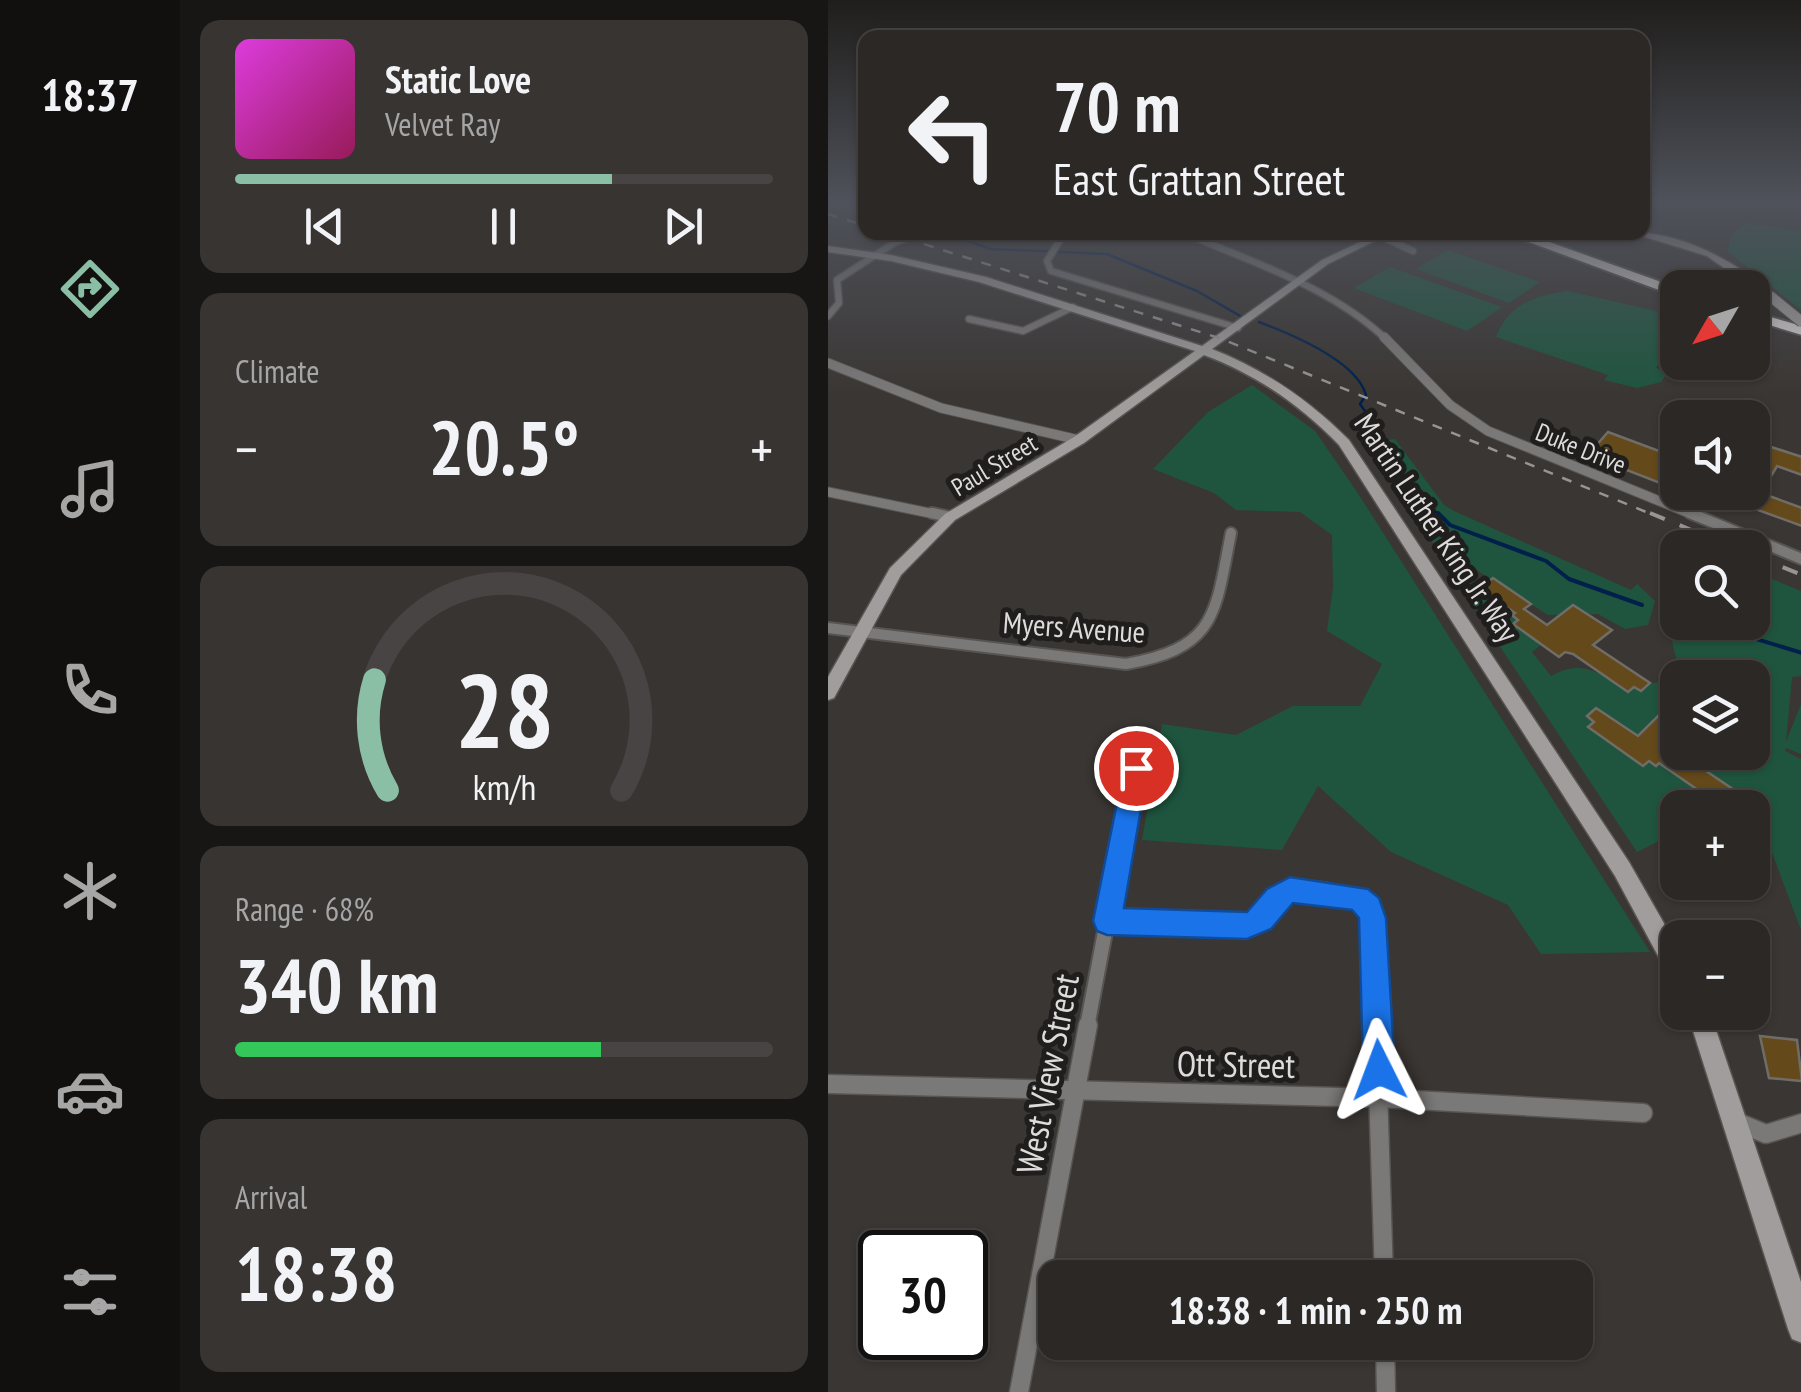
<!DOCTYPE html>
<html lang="en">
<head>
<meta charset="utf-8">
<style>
	body { margin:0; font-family:"PT Sans Narrow",sans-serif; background:#383432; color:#f1f3f6; height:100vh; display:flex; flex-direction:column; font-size:38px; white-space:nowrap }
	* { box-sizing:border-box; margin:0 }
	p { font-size:32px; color:#a6a6a7 }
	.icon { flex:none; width:55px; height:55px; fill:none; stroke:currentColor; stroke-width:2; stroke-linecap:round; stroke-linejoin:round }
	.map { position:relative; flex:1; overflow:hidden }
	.details { display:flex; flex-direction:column; gap:20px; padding:20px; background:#181615; width:648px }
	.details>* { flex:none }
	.guide { position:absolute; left:30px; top:30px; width:792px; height:210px; border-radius:20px; box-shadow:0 2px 8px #0004,0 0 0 2px #484443; background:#2c2826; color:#f1f3f6; overflow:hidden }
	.needle { width:65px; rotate:231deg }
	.tools { position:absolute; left:832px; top:270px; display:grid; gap:20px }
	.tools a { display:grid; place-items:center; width:110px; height:110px; border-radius:20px; background:#2c2826; box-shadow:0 2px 8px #0004,0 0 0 2px #484443; font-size:50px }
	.speed { position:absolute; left:30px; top:1230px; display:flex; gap:20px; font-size:50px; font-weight:700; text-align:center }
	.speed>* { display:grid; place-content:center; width:130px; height:130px; border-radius:50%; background:#2c2826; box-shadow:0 2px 8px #0004,0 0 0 2px #484443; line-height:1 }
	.speed .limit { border:5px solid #111; border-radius:15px; background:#fff; color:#111 }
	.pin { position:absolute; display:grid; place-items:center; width:85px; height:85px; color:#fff; margin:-42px; border:5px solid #fff; border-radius:50%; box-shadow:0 2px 10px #0007 }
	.me { position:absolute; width:110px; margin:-55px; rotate:357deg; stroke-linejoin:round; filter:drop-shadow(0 0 8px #0008) }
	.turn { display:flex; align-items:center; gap:35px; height:210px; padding:0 30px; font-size:45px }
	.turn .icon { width:130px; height:130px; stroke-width:2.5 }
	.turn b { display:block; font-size:70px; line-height:85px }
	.big { font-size:75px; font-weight:800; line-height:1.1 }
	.details .card { flex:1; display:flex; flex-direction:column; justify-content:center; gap:15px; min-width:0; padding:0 35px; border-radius:20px; background:#383432 }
	.details .dial { align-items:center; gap:0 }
	.dial svg { height:260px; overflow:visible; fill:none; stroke:#484443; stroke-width:7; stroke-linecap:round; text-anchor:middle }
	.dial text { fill:#f1f3f6; stroke:none }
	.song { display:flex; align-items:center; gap:30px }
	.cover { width:120px; height:120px; border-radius:15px; background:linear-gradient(135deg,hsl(300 70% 55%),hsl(330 70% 35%)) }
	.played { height:10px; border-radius:5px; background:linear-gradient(90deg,#8abfa5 70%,#484443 70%) }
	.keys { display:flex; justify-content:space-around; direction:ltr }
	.heat { display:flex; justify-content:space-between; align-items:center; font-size:55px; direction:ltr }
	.charge { height:15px; border-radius:8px; background:linear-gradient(90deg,#34c759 68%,#484443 0) }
	.trip { position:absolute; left:210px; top:1260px; width:555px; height:100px; border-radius:20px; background:#2c2826; box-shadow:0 2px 8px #0004,0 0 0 2px #484443; font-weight:800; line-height:100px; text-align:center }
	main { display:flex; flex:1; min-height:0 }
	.tabs { display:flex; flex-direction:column; width:180px; justify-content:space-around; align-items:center; background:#12100f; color:#a6a6a7 }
	.tabs .icon { width:70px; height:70px }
	.tabs .active { color:#8abfa5 }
	.tabs b { font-size:45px; color:#f1f3f6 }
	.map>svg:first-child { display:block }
	.green { fill:#1f553f }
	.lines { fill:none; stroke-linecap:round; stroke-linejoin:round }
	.stream-far1 { stroke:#00204c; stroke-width:2.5 }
	.stream { stroke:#00204c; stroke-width:4 }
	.building { fill:#64491a; stroke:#706d69; stroke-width:2.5 }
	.street-far4-casing { stroke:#585451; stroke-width:9 }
	.street-far3-casing { stroke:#585451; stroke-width:11 }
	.street-far2-casing { stroke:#585451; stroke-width:14 }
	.street-far1-casing { stroke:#585451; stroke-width:18 }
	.street-casing { stroke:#585451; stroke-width:21 }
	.secondary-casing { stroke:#585451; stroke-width:3 }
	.highway-casing { stroke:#585451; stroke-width:4 }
	.street-far4 { stroke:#7b7978; stroke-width:6 }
	.street-far3 { stroke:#7b7978; stroke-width:9 }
	.street-far2 { stroke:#7b7978; stroke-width:10 }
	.street-far1 { stroke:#7b7978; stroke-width:14 }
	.street { stroke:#7b7978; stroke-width:18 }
	.secondary { fill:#a19d9c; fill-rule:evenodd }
	.highway { fill:#d9d3d2; fill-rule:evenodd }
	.rail-far1 { stroke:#989493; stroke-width:2.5; stroke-dasharray:10 10; stroke-linecap:butt }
	.rail { stroke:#989493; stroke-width:4; stroke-dasharray:16 16; stroke-linecap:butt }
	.secondary-bridge-casing { stroke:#585451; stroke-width:12; stroke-linecap:butt }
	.secondary-bridge { stroke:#a19d9c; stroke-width:10 }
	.route { fill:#1a73e8; stroke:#114b97; stroke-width:2.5 }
	.labels { text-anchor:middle; stroke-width:10; stroke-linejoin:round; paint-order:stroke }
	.far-street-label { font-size:25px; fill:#dedbda; stroke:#1f1e1d }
	.street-label { font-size:30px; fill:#dedbda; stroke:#1f1e1d }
	.near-street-label { font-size:35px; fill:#dedbda; stroke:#1f1e1d }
</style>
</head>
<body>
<main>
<nav class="tabs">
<b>18:37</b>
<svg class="icon active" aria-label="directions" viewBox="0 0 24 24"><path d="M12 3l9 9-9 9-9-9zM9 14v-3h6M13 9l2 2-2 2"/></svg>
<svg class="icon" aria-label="music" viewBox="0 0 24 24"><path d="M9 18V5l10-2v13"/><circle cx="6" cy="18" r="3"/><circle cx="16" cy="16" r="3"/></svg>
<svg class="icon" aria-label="phone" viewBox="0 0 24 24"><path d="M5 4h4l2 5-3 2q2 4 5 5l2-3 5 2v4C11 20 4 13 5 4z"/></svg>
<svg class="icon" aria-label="climate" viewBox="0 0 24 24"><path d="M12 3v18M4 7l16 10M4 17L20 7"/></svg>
<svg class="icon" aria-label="car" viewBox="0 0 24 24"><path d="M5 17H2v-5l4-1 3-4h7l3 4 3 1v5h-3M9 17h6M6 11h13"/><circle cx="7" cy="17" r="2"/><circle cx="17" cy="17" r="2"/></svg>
<svg class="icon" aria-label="filters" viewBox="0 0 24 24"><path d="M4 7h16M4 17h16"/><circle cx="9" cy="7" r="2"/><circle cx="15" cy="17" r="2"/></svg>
</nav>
<section class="details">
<div class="card">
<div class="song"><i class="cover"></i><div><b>Static Love</b><p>Velvet Ray</p></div></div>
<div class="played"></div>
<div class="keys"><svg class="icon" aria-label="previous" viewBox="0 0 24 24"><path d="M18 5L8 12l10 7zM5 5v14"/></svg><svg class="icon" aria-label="pause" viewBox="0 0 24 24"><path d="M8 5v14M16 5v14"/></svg><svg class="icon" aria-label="next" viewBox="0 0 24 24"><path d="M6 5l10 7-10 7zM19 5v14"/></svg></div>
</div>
<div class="card"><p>Climate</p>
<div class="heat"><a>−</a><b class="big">20.5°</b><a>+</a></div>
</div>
<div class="card dial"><svg viewBox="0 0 100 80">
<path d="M14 69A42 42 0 1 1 86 69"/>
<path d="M14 69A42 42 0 0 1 10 35" stroke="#8abfa5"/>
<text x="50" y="56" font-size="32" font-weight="700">28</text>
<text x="50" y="72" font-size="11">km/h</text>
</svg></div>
<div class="card"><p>Range · 68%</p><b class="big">340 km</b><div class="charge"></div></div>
<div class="card"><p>Arrival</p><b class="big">18:38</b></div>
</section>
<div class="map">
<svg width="974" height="1392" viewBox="0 0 974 1392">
	<rect width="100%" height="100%" fill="#3a3633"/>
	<g class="green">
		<polygon points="917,223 973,231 973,310 899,251 903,236"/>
		<polygon points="620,250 712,282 681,303 588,269"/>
		<polygon points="562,267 674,307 639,331 526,288"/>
		<path d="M740,291L850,316V338L828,368L840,373L833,382L809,388L776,380L780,375L668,337C681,303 707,296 740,291Z"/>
		<polygon points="424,385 487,431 531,495 822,952 713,954 680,905 563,852 490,786 454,850 314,840 334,724 408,735 465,706 532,706 554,664 499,631 505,587 504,535 472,512 408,510 386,493 325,469 380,412"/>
		<polygon points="567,439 616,505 626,511 803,590 809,584 827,601 820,625 797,629 770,614 720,615 601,540 541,450 544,442"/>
		<path d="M609,552L632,567L636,580L643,578L687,613L684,616L690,620L685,624L714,644L704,652L723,676C755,658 772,673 800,692L806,687L830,682L850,707V752H925V678C853,677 843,680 842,603L850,606V622H925V571L973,591V676L964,677L958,742L973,704V754L958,748L957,751L973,759V930L943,850L925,847V808H850V836L843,835L809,852Z"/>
	</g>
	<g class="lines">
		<g class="stream-far1">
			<polyline points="31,200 38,205"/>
			<polyline points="114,232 163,249 279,254 369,291 414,317"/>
			<path d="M431,322C463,334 528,360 538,395L532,404L546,424"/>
			<polyline points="560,447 582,487 612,516"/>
		</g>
		<g class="stream">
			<polyline points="610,513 622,525 718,561 741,579 814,605"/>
			<polyline points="873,622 974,653"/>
		</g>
	</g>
	<g class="building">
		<polygon points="780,432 850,458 850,490 760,455"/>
		<polygon points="925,441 974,457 974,475 949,466 933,493 974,508 974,526 886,494 925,492"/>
		<polygon points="665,578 703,604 696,609 719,625 745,605 784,630 765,645 822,683 813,691 806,687 800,692 745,654 737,652 731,657 685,624 690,620 684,615 687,613 651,588"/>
		<polygon points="768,708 810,736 835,711 850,721 850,752 918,798 910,808 900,803 896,808 831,763 828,766 821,761 815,766 760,727 766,722 759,716"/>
		<polygon points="932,1036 969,1040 974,1081 941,1078"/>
	</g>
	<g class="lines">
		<defs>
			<g id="street-far4">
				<polyline points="237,232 219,261 223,271 410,328"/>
				<path d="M354,232C425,263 502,286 559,340"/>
				<polyline points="552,236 585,251"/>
				<polyline points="0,316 11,303 9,280 66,243 92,232"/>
				<polyline points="141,319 195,331 245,307"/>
			</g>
			<g id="street-far3">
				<polyline points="556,337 622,405 660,431 868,516"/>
				<polyline points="0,363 113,408 251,440"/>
				<polyline points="0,492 116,516"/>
			</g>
			<g id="street-far2">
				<polyline points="104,513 122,517"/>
				<polyline points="862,513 974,559"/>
				<path d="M0,628L298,664C389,648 387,614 403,533"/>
			</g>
			<g id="street-far1">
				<path d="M279,921L419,926C435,919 440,902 455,893C477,881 521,894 541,907L548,1027"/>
				<polyline points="259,1027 308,768"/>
			</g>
			<g id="street">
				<polyline points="548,1025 556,1278"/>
				<polyline points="0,1084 552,1098 815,1113"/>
				<polyline points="909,1122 938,1134 974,1123"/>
				<polyline points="557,1342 558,1392"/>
				<polyline points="191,1392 260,1025"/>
			</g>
			<g id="secondary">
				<path d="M801,232C854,232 908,261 947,296L938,298L879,256Z"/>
				<path d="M549,234L557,236L500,264L384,349C437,370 481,400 521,440L801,862L850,948V981L842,978L787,876L511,445C472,405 429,375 376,355L256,443L127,520L73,575L6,698L0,700V677L62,568L117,514L246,437L367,351L151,282L63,261L0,252V246L63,255L158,277L374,346L494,260Z"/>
				<polygon points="859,1012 882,1012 974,1285 974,1343 964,1339 960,1329"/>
			</g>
			<g id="highway">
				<polygon points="674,232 693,232 850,288 850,297"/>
				<polygon points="925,312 974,326 974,335 925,320"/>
			</g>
		</defs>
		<use href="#street-far4" class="street-far4-casing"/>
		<use href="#street-far3" class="street-far3-casing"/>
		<use href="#street-far2" class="street-far2-casing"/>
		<use href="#street-far1" class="street-far1-casing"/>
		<use href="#street" class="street-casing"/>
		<use href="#secondary" class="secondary-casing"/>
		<use href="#highway" class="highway-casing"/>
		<use href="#street-far4" class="street-far4"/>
		<use href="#street-far3" class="street-far3"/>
		<use href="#street-far2" class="street-far2"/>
		<use href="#street-far1" class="street-far1"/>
		<use href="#street" class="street"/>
		<use href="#secondary" class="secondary"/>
		<use href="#highway" class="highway"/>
		<g class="rail-far1">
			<polyline points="0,214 38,226"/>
			<polyline points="58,232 394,339 828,516"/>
		</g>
		<g class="rail">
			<polyline points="822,513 907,548"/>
			<polyline points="925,555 974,575"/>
		</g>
		<defs>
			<polyline id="secondary-bridge" points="942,296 974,322"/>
		</defs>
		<use href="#secondary-bridge" class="secondary-bridge-casing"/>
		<use href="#secondary-bridge" class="secondary-bridge"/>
	</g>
	<linearGradient id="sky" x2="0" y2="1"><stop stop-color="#201e1c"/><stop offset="0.51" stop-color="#4f525b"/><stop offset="1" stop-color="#4f525b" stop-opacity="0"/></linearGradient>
	<rect width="974" height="395" fill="url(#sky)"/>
	<polygon class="route" points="308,757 317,760 320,768 296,908 419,912 439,889 462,877 540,889 551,898 558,918 567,1070 562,1082 551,1086 540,1082 535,1070 531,918 524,910 465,903 443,929 419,939 279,935 269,931 265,921 296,768 300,760"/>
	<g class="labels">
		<g class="far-street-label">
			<text transform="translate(753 448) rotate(22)" y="9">Duke Drive</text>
			<text transform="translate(166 465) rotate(-31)" y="9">Paul Street</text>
		</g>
		<g class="street-label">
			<text transform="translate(608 528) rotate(56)" y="10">Martin Luther King Jr. Way</text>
			<text transform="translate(246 628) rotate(4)" y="10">Myers Avenue</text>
		</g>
		<g class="near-street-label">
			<text transform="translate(408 1065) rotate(1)" y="12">Ott Street</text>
			<text transform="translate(220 1074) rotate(-79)" y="12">West View Street</text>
		</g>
	</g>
</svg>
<div class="tools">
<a><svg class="needle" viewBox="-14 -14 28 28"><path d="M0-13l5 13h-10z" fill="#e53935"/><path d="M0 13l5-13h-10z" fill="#a6a6a7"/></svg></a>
<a><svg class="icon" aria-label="sound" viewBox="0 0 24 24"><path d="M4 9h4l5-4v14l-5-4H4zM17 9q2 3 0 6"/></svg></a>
<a><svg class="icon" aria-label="search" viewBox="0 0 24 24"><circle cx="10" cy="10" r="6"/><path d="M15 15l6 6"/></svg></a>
<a><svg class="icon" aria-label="layers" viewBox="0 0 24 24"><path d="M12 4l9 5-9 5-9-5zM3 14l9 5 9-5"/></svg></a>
<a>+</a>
<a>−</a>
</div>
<div class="speed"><div class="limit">30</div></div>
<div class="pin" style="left:308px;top:768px;background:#d93025"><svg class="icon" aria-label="arrive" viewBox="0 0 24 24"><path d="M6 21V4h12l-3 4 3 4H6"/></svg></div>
<svg class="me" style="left:551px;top:1070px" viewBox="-20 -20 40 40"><path d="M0-17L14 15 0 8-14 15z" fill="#1a73e8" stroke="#fff" stroke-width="4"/></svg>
<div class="trip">18:38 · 1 min · 250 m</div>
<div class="guide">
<div class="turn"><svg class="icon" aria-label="left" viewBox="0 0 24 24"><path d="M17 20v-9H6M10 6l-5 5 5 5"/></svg><div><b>70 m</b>East Grattan Street</div></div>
</div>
</div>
</main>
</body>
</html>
